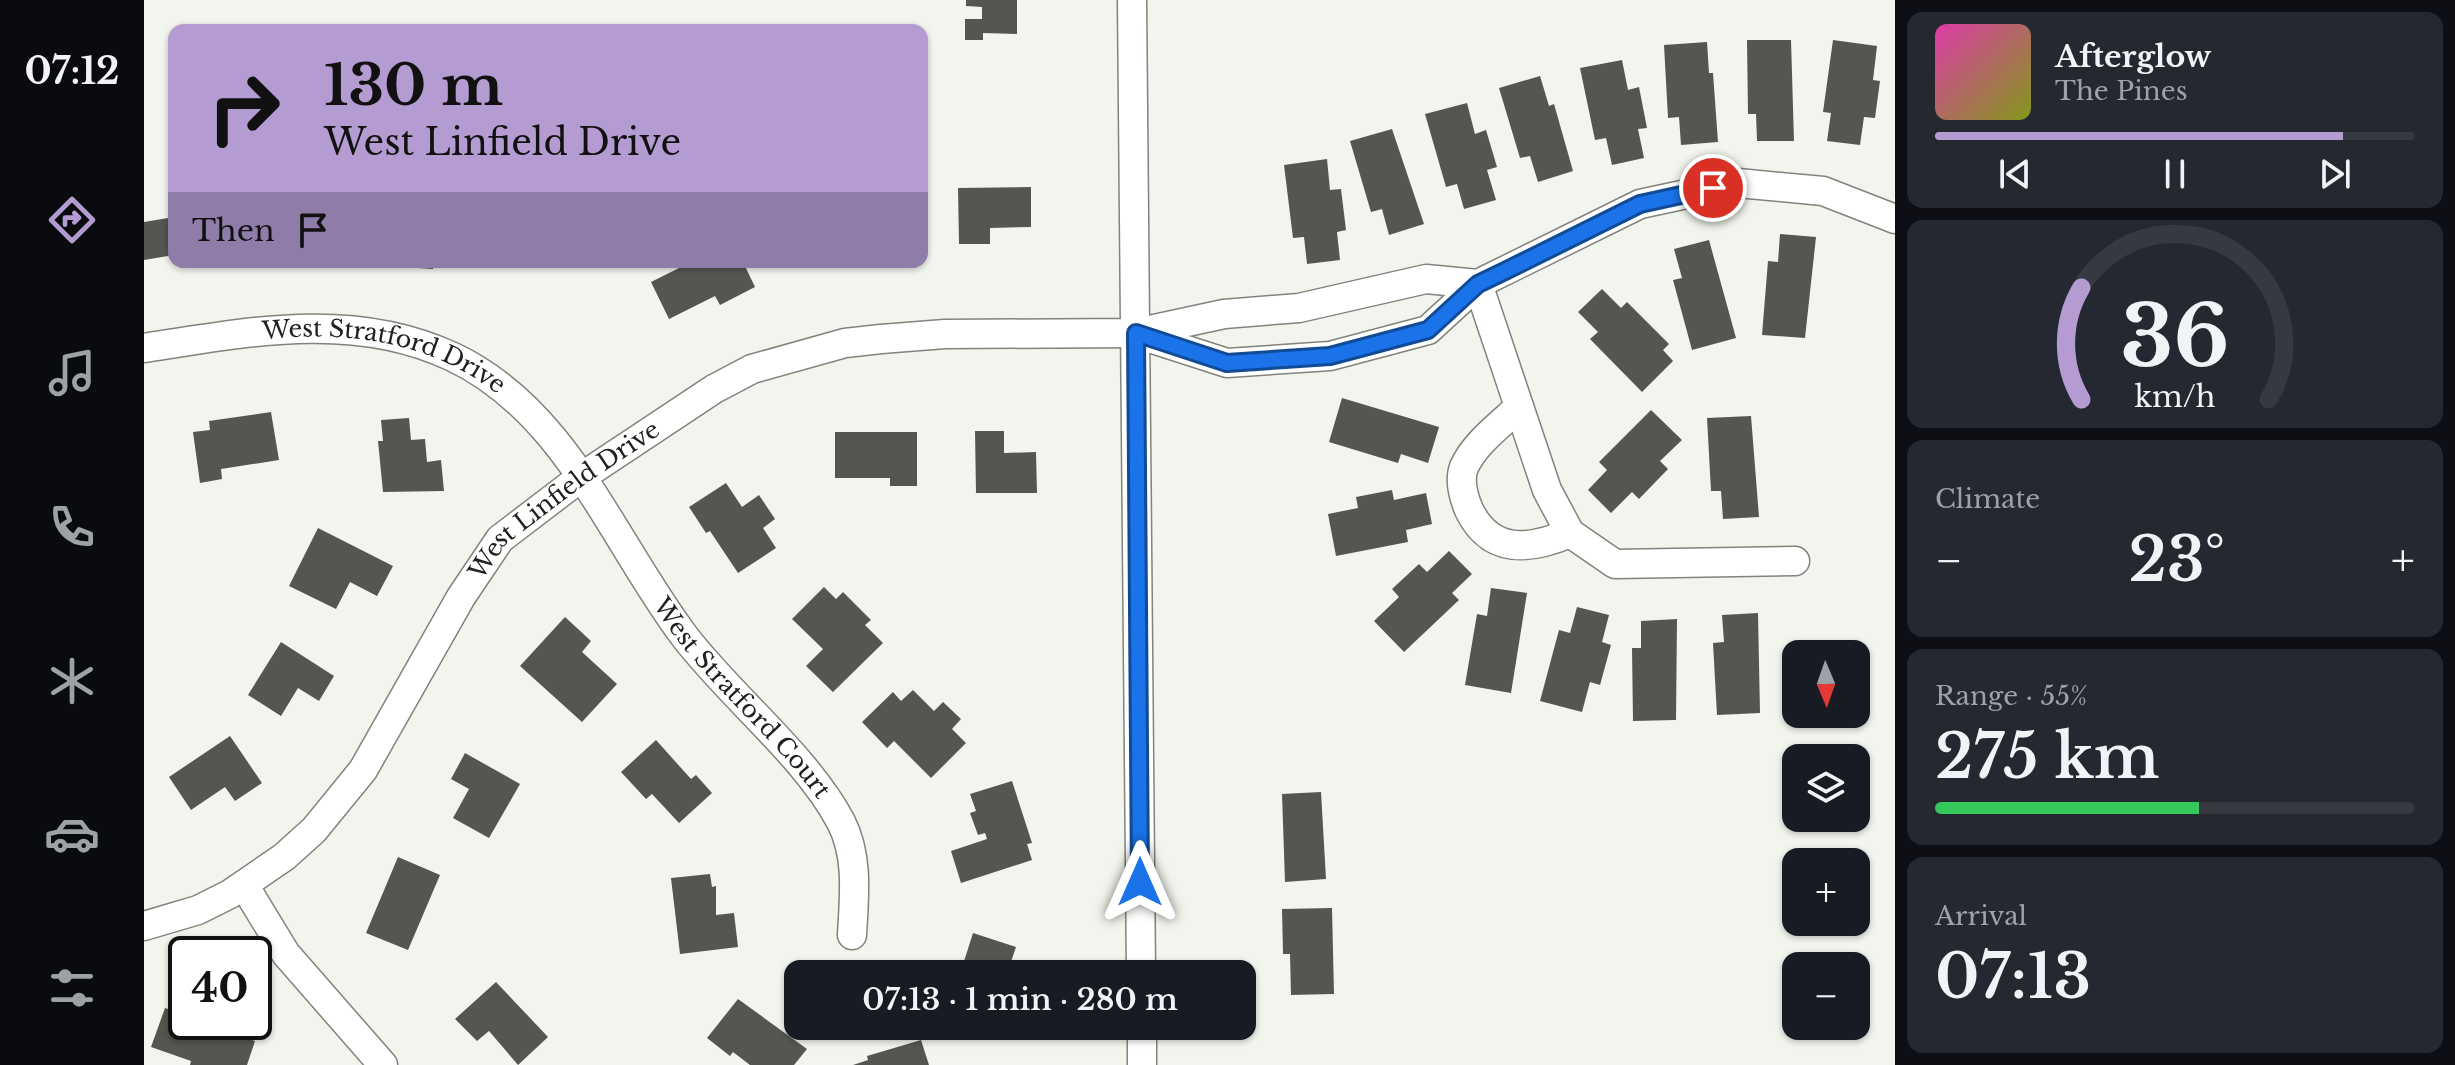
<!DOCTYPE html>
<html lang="en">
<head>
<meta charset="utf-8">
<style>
	body { margin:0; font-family:"Libre Baskerville",serif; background:#242831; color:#f1f3f6; height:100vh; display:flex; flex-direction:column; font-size:30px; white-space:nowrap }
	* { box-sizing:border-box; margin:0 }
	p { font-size:26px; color:#9ea1a6 }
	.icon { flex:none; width:44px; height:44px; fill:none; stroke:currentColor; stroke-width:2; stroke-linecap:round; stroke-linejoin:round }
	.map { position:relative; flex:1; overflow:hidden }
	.drawer { display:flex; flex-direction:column; gap:12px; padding:12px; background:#0d0f14; width:560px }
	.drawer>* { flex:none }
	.top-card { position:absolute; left:24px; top:24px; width:760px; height:244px; border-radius:16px; box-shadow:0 2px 6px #0004; background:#b49cd2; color:#111; overflow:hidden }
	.needle { width:52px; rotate:178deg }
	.controls { position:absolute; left:1638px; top:640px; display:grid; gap:16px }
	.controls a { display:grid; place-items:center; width:88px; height:88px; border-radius:16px; background:#171b24; box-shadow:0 2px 6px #0004; font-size:40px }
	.speed { position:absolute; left:24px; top:936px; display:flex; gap:16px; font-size:40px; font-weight:700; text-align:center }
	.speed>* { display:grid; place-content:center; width:104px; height:104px; border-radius:50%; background:#171b24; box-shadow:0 2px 6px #0004; line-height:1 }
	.speed .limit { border:4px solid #111; border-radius:12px; background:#fff; color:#111 }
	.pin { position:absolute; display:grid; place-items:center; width:68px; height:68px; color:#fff; margin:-34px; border:4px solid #fff; border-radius:50%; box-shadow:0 2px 8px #0007 }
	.me { position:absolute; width:88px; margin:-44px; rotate:0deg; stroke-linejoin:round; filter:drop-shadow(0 0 6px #0008) }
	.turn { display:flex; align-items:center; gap:28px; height:168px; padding:0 24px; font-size:36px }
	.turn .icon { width:104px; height:104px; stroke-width:2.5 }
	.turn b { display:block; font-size:56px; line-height:68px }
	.then { display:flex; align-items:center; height:76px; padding:0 24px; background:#0003; gap:16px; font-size:30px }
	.big { font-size:60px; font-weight:600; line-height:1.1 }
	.drawer .tile { flex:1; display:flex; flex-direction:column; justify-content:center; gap:12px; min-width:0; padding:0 28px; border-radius:16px; background:#242831 }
	.drawer .dial { align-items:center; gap:0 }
	.dial svg { height:208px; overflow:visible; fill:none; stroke:#363941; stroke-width:7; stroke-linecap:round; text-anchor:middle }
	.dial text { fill:#f1f3f6; stroke:none }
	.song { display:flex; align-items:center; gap:24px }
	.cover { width:96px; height:96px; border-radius:12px; background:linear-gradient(135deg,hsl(320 70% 55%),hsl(70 70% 35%)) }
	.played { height:8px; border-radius:4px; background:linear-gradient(90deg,#b49cd2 85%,#363941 85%) }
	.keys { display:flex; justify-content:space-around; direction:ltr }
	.heat { display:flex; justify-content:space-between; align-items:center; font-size:44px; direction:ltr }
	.charge { height:12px; border-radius:6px; background:linear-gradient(90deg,#34c759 55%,#363941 0) }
	.trip { position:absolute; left:640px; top:960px; width:472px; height:80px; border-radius:16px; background:#171b24; box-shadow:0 2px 6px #0004; font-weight:600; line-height:80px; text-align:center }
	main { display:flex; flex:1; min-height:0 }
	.dock { display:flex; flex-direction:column; width:144px; justify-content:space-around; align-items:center; background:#090b0e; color:#9ea1a6 }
	.dock .icon { width:56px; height:56px }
	.dock .on { color:#b49cd2 }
	.dock b { font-size:36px; color:#f1f3f6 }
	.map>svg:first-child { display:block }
	.building { fill:#545650 }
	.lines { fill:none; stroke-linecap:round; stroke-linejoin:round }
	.minor-casing { stroke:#81837c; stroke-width:31 }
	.minor { stroke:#fff; stroke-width:28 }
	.route-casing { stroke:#114b97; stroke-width:20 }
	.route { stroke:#1a73e8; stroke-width:14 }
	.labels { text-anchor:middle; stroke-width:8; stroke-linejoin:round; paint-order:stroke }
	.street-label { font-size:24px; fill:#21221f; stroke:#f2f5ed }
</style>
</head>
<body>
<main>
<nav class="dock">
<b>07:12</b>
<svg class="icon on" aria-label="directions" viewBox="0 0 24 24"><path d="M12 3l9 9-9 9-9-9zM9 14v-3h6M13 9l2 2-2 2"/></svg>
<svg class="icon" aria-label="music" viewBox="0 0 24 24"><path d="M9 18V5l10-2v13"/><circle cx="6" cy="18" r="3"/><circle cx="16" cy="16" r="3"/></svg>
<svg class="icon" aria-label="phone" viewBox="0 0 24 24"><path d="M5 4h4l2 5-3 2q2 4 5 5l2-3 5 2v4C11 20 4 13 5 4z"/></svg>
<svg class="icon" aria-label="climate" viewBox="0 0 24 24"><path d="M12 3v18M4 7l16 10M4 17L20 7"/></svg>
<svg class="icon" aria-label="car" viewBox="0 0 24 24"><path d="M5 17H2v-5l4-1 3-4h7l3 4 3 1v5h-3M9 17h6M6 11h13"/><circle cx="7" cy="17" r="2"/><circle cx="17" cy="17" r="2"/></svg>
<svg class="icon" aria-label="filters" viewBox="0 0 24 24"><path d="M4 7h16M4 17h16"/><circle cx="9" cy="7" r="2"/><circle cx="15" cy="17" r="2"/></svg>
</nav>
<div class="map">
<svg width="1751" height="1065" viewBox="0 0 1751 1065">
	<rect width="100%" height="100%" fill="#f2f5ed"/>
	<g class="building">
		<polygon points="822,0 873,0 873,34 839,33 839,40 821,40 821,19 838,19 838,7 822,6"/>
		<polygon points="1603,40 1647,40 1650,141 1613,141 1612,114 1604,114"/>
		<polygon points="1689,40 1733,46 1729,80 1736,81 1731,118 1720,117 1716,145 1683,141 1687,113 1679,112"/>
		<polygon points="1563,42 1565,73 1569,73 1574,142 1537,145 1535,117 1524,118 1520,45"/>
		<polygon points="1478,60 1484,90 1495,87 1503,128 1494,129 1500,158 1468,165 1462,138 1451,140 1436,68"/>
		<polygon points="1396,76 1405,106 1410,104 1429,171 1394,182 1386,156 1376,158 1355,88"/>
		<polygon points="1323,103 1331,134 1342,130 1353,167 1343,170 1352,200 1320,209 1313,184 1302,187 1281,114"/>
		<polygon points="1248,129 1280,224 1245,235 1238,209 1227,212 1206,141"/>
		<polygon points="1183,159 1186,190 1197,189 1202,230 1193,232 1196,260 1163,264 1160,237 1149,238 1140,165"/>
		<polygon points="887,187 887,227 846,228 846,244 815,244 814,188"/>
		<polygon points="30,217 30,255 0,260 0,222"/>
		<polygon points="1636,234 1672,237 1661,338 1618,335 1624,261 1634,262"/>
		<polygon points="1565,240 1592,338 1548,350 1529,280 1538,278 1530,249"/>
		<polygon points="261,262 305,262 305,266 289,265 289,269 260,267"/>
		<polygon points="547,262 599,262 611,287 576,305 571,296 525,319 507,282"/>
		<polygon points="1458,289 1477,308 1483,302 1525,344 1519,350 1529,361 1498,392 1446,339 1454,332 1434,312"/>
		<polygon points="1198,398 1295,427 1284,463 1257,454 1254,463 1185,442"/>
		<polygon points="1507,410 1538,440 1516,461 1524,469 1495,499 1488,492 1467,513 1444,490 1463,470 1455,462"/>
		<polygon points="127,412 135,460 77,469 78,479 56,483 49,432 66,430 65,421"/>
		<polygon points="1607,416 1615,517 1579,519 1577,491 1567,491 1563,418"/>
		<polygon points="265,418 267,440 281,439 283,462 297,460 300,491 239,492 234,441 239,441 237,420"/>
		<polygon points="831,431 860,431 860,453 892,452 893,493 832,493"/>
		<polygon points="691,432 773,432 773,486 746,486 746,478 691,478"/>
		<polygon points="582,483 598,507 615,495 631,519 619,528 632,548 594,573 566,531 562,533 545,507"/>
		<polygon points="1248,490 1250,500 1282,493 1288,524 1262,530 1264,542 1192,556 1184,514 1214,508 1212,497"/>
		<polygon points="174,528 249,566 233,596 206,582 192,609 145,586"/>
		<polygon points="1305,551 1328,574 1308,593 1315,600 1260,652 1230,621 1255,597 1248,589 1275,564 1283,572"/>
		<polygon points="680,587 692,599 699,592 727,620 721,625 739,643 689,692 662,666 679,649 648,619"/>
		<polygon points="1347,588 1383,593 1367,693 1321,685 1333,614 1343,616"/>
		<polygon points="1433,607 1465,615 1458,642 1467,645 1456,685 1446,682 1438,712 1396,701 1415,630 1426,633"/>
		<polygon points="1614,613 1616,713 1573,715 1569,643 1580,642 1578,615"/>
		<polygon points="421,617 447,641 438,652 473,684 438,722 376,666"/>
		<polygon points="1533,619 1532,720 1489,721 1488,648 1497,648 1497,621"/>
		<polygon points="137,642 190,676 175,701 154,688 137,716 104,695"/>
		<polygon points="769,690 790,711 799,702 817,719 808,729 822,743 787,778 750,741 743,748 718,722 749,692 757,701"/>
		<polygon points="86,736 118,783 91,801 81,787 47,810 25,777"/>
		<polygon points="512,740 547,779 552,775 568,793 535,823 508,794 502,799 477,772"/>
		<polygon points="321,753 376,784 345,838 309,818 325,789 307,779"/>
		<polygon points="868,781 888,843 883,844 888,860 817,883 807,851 843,839 841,833 834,835 826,813 832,811 826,794"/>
		<polygon points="1177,792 1182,879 1141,882 1138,794"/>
		<polygon points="254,857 296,875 264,950 222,933"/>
		<polygon points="566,874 568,887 572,886 572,915 590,913 594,947 536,954 527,878"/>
		<polygon points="1188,908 1190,994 1147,995 1146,954 1139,954 1138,909"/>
		<polygon points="829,933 872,947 863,974 816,974"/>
		<polygon points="352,982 404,1037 374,1065 345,1031 333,1041 311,1019"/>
		<polygon points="594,999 663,1049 650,1065 606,1065 589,1052 586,1056 563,1038"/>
		<polygon points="21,1008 42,1015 42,1022 64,1023 61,1032 73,1036 76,1029 111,1041 103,1065 46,1065 47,1061 7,1047"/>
		<polygon points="777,1040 785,1065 709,1065 724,1060 723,1056"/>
	</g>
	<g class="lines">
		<defs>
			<g id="minor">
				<polyline points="988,0 997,974"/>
				<polyline points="1334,284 1403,490 1426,533 1471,564 1651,561"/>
				<polyline points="993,334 1083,363 1186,356 1284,330 1334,284 1496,204 1594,183 1679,191 1751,219"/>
				<path id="s1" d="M0,348C103,332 210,310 309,357C423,411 469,542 541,637C588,698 662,756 697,822C715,857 710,897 708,935"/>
				<path d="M1375,407C1356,425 1331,443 1320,467C1315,480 1320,498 1325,510C1347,555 1386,550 1426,533"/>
				<polyline points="100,885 142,954 239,1065"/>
				<path id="s2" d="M0,926L54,910L86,894L140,857L170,830L219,770L317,597L356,539L436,478L570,389L608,369L701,343L737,339L801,334L992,333L1080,314L1155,308L1282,279L1334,284"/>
				<polyline points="998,1026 998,1065"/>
			</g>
		</defs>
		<use href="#minor" class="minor-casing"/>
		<use href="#minor" class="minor"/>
	</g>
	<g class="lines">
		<defs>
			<polyline id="route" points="996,882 992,333 1083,363 1186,356 1284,330 1334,284 1361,271 1496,204 1569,188"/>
		</defs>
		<use href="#route" class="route-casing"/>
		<use href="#route" class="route"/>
	</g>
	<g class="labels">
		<g class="street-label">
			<text dy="8" stroke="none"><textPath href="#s1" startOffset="246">West Stratford Drive</textPath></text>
			<text dy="8" stroke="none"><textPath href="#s2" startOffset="618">West Linfield Drive</textPath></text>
			<text dy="8" stroke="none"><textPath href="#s1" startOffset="766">West Stratford Court</textPath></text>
		</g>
	</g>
</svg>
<div class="controls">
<a><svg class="needle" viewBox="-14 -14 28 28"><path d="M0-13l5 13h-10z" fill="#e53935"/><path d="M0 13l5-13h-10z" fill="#9ea1a6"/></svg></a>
<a><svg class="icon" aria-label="layers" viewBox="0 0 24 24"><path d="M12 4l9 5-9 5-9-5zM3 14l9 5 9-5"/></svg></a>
<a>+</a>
<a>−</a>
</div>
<div class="speed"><div class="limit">40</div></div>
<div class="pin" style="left:1569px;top:188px;background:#d93025"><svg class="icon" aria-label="arrive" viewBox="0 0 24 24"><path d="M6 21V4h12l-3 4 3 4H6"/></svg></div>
<svg class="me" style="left:996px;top:882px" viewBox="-20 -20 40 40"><path d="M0-17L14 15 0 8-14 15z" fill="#1a73e8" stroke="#fff" stroke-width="4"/></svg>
<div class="trip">07:13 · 1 min · 280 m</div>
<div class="top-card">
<div class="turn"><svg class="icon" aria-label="right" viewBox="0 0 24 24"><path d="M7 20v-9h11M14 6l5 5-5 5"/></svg><div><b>130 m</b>West Linfield Drive</div></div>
<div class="then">Then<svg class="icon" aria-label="arrive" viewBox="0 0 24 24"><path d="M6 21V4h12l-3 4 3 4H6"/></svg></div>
</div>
</div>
<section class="drawer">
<div class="tile">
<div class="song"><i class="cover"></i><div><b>Afterglow</b><p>The Pines</p></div></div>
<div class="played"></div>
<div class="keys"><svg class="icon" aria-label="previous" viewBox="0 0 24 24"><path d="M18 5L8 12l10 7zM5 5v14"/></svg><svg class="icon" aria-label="pause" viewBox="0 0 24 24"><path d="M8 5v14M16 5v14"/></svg><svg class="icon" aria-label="next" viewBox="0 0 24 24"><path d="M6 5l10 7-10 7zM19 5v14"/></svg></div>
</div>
<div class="tile dial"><svg viewBox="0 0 100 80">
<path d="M14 69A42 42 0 1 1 86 69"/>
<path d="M14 69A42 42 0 0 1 14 26" stroke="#b49cd2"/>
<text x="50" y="56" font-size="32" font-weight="700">36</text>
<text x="50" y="72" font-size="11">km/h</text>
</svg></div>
<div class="tile"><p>Climate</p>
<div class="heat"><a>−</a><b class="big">23°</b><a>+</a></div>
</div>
<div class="tile"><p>Range · 55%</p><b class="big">275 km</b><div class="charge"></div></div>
<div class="tile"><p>Arrival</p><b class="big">07:13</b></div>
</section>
</main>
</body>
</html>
